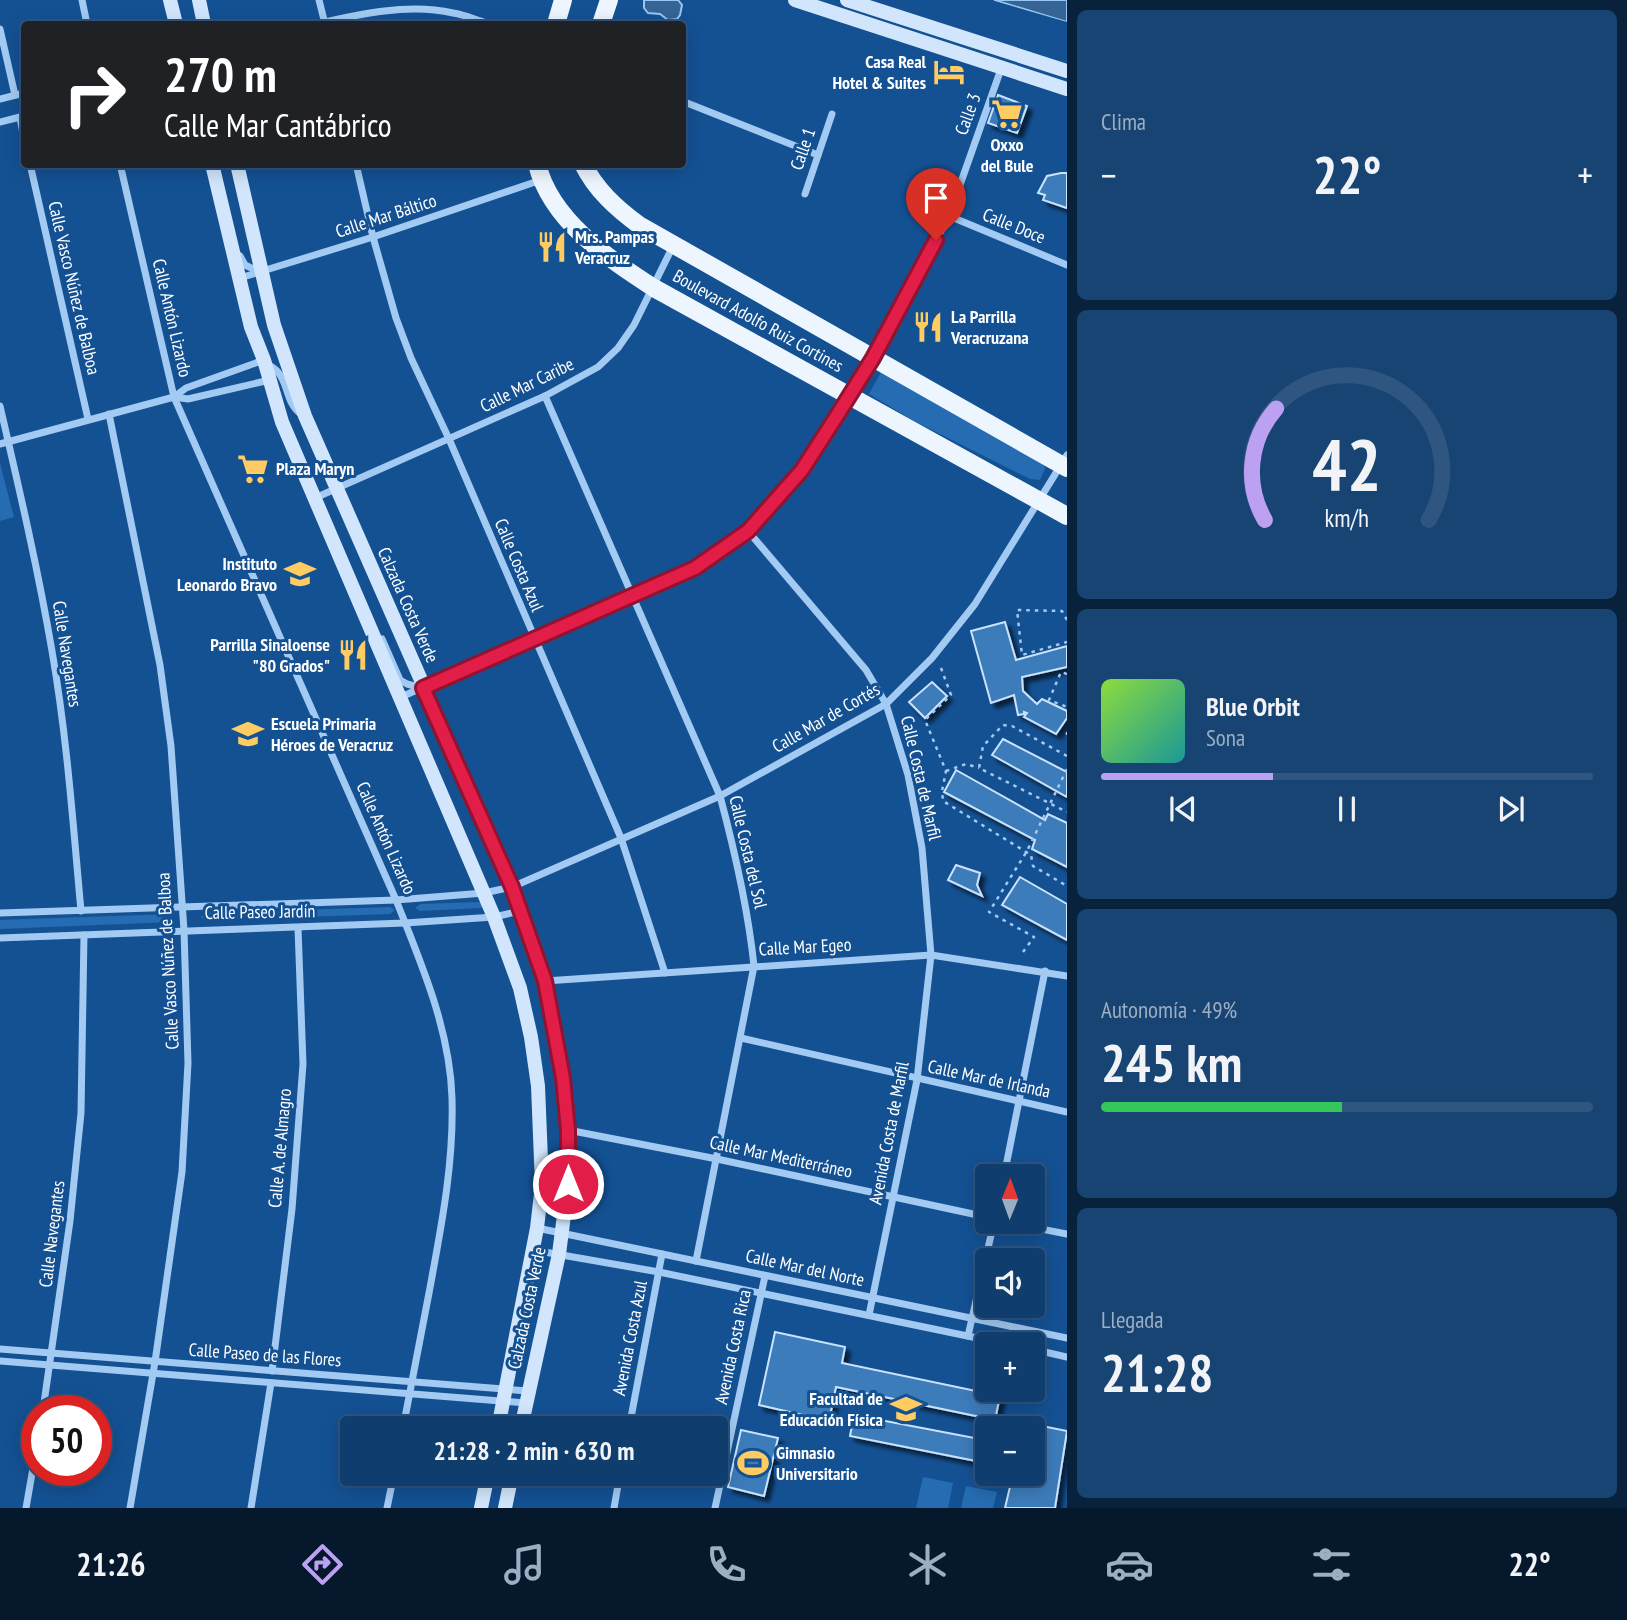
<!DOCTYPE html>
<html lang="es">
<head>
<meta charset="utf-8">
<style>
	body { margin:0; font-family:"PT Sans Narrow",sans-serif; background:#184473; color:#f1f3f6; height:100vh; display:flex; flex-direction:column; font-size:26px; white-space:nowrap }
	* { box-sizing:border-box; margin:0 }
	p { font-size:23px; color:#9baec2 }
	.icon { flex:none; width:38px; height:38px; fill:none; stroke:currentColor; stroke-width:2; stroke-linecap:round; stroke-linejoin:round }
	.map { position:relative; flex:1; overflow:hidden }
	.sheet { display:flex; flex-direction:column; gap:10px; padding:10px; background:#08223c; width:560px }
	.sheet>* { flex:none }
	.top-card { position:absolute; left:21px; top:21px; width:665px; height:147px; border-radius:7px; box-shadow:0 4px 18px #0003,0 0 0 2px #2f5681; background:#202124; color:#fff; overflow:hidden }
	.needle { width:46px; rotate:1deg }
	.buttons { position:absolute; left:975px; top:1164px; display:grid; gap:14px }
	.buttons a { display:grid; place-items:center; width:70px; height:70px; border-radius:7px; background:#0f3d6e; box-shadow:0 4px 18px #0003,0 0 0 2px #2f5681; font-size:35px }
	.speed { position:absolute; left:21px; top:1395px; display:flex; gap:14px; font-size:35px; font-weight:700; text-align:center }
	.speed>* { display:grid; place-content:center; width:91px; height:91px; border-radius:50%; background:#0f3d6e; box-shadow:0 4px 18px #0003,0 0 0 2px #2f5681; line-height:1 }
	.speed .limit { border:10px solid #d22; background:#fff; color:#111 }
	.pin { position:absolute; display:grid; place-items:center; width:60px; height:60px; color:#fff; margin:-72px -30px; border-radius:50% 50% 50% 0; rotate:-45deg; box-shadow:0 0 7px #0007 }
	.pin .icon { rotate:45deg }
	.me { position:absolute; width:77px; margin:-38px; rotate:0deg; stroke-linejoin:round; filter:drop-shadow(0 0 5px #0008) }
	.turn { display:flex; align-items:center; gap:24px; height:147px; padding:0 28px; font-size:32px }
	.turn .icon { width:91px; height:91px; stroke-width:2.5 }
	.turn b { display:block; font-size:49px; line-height:60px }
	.big { font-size:52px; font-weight:700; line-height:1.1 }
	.sheet .tile { flex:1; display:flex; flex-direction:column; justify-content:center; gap:10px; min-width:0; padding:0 24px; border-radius:10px; background:#184473 }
	.sheet .dial { align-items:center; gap:0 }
	.dial svg { height:182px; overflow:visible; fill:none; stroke:#2f5681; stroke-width:7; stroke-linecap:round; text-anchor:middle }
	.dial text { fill:#f1f3f6; stroke:none }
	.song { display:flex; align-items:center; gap:21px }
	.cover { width:84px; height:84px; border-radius:10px; background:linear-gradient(135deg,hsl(90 70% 55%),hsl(180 70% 35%)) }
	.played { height:7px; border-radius:4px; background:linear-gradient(90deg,#bca0f2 35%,#2f5681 35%) }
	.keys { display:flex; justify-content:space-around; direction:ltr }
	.heat { display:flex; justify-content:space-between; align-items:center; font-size:38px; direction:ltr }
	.charge { height:10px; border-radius:5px; background:linear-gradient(90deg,#34c759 49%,#2f5681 0) }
	.trip { position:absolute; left:340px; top:1416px; width:388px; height:70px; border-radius:7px; background:#0f3d6e; box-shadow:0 4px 18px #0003,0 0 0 2px #2f5681; font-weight:700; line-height:70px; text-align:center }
	.menu { display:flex; height:112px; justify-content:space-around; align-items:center; background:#06182c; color:#9baec2 }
	.menu .icon { width:49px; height:49px }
	.menu .on { color:#bca0f2 }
	.menu b { font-size:32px; color:#f1f3f6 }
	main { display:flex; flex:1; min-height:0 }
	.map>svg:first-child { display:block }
	.green { fill:#266cb2 }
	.water { fill:#366494; stroke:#94c6f5; stroke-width:2 }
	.pier { fill:#145193 }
	.building { fill:#3d7bbb; stroke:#cae3fc; stroke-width:2; filter:url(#shadow) }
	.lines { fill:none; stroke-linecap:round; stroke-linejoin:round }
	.path { stroke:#a2caf2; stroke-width:2.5; stroke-dasharray:3.5 5; stroke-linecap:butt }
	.street { stroke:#a2caf2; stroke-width:7 }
	.secondary { stroke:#d1e6fc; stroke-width:14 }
	.primary { stroke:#edf5ff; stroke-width:18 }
	.route-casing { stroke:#92132f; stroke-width:18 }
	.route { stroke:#e11d48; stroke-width:12 }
	.labels { text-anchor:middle; stroke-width:6; stroke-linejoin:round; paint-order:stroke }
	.poi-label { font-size:18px; font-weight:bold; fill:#fff; stroke:#145193; text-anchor:start }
	.street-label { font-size:18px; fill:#fff; stroke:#145193 }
</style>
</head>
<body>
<main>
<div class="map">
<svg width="1067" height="1508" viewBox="0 0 1067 1508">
	<defs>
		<filter id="shadow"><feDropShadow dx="5" dy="5" stdDeviation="2" flood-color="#0009"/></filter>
	</defs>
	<rect width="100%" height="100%" fill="#145193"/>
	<g class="green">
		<polygon points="881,372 1044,465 1045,469 1040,480 1030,479 914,421 869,394"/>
		<polygon points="0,463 14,517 0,521"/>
		<polygon points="481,902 486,905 481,908 420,911 415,908 420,904"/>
		<polygon points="390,907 395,910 390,914 205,920 201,917 205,913"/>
		<polygon points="172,914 172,922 0,929 0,920"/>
		<polygon points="923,1477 953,1483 948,1508 916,1508"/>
		<polygon points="966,1486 997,1492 993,1508 961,1508"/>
	</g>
	<g class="water">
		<polygon points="644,0 678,0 682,5 680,15 677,19 668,20 660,14 648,13 644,8"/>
		<polygon points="994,0 1067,0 1067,22"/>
	</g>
	<polygon class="pier" points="991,0 1067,22 1067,26 993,3"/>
	<g class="building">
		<polygon points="998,95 1027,106 1017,133 988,123"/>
		<polygon points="1061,173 1067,173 1067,208 1043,200 1045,195 1038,193 1047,176"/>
		<polygon points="1005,622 1016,660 1067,646 1067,667 1022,677 1023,691 1037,704 1042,699 1067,711 1067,718 1056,734 1024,717 1027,713 1024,712 1024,714 1018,715 1014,695 991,703 971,631"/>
		<polygon points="932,682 947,696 925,718 909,702"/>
		<polygon points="1003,739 1067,772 1067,797 992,755"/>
		<polygon points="956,770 1045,820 1048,814 1067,823 1067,867 1032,849 1035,840 944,792"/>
		<polygon points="956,865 980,873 977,885 982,896 948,880"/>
		<polygon points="1020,877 1067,904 1067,940 1002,905"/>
		<polygon points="775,1332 845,1347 842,1363 1000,1396 995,1420 836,1387 829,1421 759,1405"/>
		<polygon points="854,1415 985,1440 981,1462 850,1436"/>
		<polygon points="1032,1424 1067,1431 1055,1508 1005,1508 1013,1474 1032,1474"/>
		<polygon points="741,1430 778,1438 764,1496 728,1487"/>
	</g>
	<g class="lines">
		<g class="path">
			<polyline points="1067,620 1062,611 1017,610 1022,655 1067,642"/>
			<polyline points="941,668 951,695 925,720 946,771 942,791 943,801 1031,855 1033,866 1067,886"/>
			<polyline points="1067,674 1061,672 1049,700 1067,707"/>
			<polyline points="1067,732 1067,735"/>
			<polyline points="1067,756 1012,726 1003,725 983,746 979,768 1067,812"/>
			<polyline points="946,771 966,764 979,768"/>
			<polyline points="1023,952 1034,937 989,912 1027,851 1067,769"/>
		</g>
		<g class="street">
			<polyline points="82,0 87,24"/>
			<polyline points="319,0 325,24"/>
			<path d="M316,24C360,14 408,3 453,13C466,15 478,21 490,24"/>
			<polyline points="0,29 15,95"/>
			<polyline points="0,99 24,93"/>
			<polyline points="682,101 818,155"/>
			<polyline points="20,117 24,139"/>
			<polyline points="0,122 24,116"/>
			<polyline points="30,164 88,419"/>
			<path d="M120,164L174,397L396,900C421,963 450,1029 452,1098C454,1164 441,1228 429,1293C420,1338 412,1383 403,1428"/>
			<polyline points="356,164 373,237 396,318 411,358 449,439 621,838 665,973"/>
			<polyline points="805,194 832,114"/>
			<polyline points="949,216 1067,265"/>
			<polyline points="240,256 245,265 258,271"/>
			<polyline points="240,278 373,237 541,180"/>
			<path d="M545,396L720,796C735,852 748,908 754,966L696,1261"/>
			<path d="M174,397L186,388L264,360C268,366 272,366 277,371C289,383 285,403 302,415"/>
			<path d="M0,406C19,488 38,569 52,651C67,737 73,824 81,911"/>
			<polyline points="109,414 160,665 171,746 184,930 188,1063 182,1172 155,1362 130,1508"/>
			<polyline points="0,444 174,397 188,399 270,380"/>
			<polyline points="315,498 545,396 598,367 618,348 634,325 673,246"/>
			<polyline points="748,531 866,670 886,704 908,775 922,848 931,955 917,1080 869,1315"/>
			<polyline points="382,639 400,680 407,684 422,688"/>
			<polyline points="401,697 695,568 748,531 802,470 873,358 949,216 1001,69"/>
			<polyline points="0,913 396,900 484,893 512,887 720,796 886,704 932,658 975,604 1067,455"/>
			<polyline points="0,938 405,923 494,917 520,911"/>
			<polyline points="545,981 931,955 1067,976"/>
			<polyline points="741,1038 1067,1112"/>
			<polyline points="568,1130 717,1159 987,1217"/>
			<polyline points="1004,1176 1045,971"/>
			<polyline points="1006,1222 1067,1234"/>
			<polyline points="537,1228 1067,1338"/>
			<polyline points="533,1250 659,1272 1006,1344"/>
			<polyline points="968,1336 994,1222"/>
			<polyline points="0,1349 528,1391"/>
			<polyline points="1032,1349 1067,1357"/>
			<polyline points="0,1361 526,1403"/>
			<polyline points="272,1371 292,1209 303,1064 298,928"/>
			<polyline points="43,1410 70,1221 81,1113 84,935"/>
			<polyline points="629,1428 662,1254"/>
			<polyline points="26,1508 37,1445"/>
			<polyline points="251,1508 271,1383"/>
			<polyline points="387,1508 394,1474"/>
			<polyline points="614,1508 620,1474"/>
			<polyline points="715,1508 765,1276"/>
		</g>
		<g class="secondary">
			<polyline points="170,0 176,24"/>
			<polyline points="199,0 204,24"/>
			<polyline points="795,0 1067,89"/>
			<polyline points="847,0 1067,71"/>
			<polyline points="212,164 251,327 264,360 282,422 494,917 520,988 531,1037 538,1086 542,1185 537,1228 498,1428"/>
			<polyline points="237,164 274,325 305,416 512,887 545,981 563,1078 568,1130 568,1184 559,1254 521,1428"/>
			<polyline points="481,1508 488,1474"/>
			<polyline points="505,1508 512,1474"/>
		</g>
		<g class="primary">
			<polyline points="556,24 563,0"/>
			<polyline points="601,24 609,0"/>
			<path d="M537,164C551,221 608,258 654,288L1067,516"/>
			<path d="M583,164C596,190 616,208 639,225L1067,468"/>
		</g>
	</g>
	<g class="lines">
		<defs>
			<polyline id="route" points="568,1184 568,1130 563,1078 545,981 512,887 423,688 695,568 748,531 802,470 838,414 873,358 936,240"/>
		</defs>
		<use href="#route" class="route-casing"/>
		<use href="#route" class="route"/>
	</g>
	<defs>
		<symbol id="hotel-bare" viewBox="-9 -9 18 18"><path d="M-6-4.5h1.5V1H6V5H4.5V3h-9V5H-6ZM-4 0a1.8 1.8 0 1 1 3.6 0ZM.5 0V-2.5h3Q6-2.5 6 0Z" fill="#ffcb63" stroke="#145193" stroke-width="2.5" paint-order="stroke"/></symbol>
		<symbol id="supermarket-bare" viewBox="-9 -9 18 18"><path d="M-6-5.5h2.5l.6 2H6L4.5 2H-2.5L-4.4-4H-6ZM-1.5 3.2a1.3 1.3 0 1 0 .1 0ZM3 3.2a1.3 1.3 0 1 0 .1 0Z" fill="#ffcb63" stroke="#145193" stroke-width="2.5" paint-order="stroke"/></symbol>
		<symbol id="restaurant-bare" viewBox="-9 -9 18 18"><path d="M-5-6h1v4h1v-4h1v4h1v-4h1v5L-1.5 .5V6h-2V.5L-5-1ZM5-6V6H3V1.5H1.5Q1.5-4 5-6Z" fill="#ffcb63" stroke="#145193" stroke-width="2.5" paint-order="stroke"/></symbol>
		<symbol id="school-bare" viewBox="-9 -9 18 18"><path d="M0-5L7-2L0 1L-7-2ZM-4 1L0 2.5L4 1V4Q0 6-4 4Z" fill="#ffcb63" stroke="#145193" stroke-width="2.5" paint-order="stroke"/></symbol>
		<symbol id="university-bare" viewBox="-9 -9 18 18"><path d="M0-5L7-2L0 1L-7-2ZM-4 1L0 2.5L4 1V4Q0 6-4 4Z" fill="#ffcb63" stroke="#145193" stroke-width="2.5" paint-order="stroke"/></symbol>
		<symbol id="stadium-bare" viewBox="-9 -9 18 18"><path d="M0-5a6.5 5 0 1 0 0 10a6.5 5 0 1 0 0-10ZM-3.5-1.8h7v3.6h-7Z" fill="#ffcb63" stroke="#145193" stroke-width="2.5" paint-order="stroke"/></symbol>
	</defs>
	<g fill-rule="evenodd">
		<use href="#hotel-bare" x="927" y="50" width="44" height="44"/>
		<use href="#supermarket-bare" x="985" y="92" width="44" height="44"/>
		<use href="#restaurant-bare" x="530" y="225" width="44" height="44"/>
		<use href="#restaurant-bare" x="906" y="305" width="44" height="44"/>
		<use href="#supermarket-bare" x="231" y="447" width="44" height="44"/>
		<use href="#school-bare" x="278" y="552" width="44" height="44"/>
		<use href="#restaurant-bare" x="331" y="633" width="44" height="44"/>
		<use href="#school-bare" x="226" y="712" width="44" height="44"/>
		<use href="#university-bare" x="884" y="1387" width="44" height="44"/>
		<use href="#stadium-bare" x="731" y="1441" width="44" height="44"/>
	</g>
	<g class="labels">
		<g class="poi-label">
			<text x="926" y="68" text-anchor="end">Casa Real<tspan x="926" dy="21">Hotel &amp; Suites</tspan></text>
			<text x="1007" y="151" text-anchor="middle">Oxxo<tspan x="1007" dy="21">del Bule</tspan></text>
			<text x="575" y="243">Mrs. Pampas<tspan x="575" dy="21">Veracruz</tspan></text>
			<text x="951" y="323">La Parrilla<tspan x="951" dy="21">Veracruzana</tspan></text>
			<text x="276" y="475">Plaza Maryn</text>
			<text x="277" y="570" text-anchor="end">Instituto<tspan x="277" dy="21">Leonardo Bravo</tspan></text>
			<text x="330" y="651" text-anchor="end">Parrilla Sinaloense<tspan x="330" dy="21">"80 Grados"</tspan></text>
			<text x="271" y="730">Escuela Primaria<tspan x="271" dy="21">Héroes de Veracruz</tspan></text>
			<text x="883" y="1405" text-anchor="end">Facultad de<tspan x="883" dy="21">Educación Física</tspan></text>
			<text x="776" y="1459">Gimnasio<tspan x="776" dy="21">Universitario</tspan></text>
		</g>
		<g class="street-label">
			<text transform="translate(968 114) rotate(-70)" y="6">Calle 3</text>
			<text transform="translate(803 149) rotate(-71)" y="6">Calle 1</text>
			<text transform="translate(386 216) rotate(-18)" y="6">Calle Mar Báltico</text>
			<text transform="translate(1014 226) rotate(22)" y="6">Calle Doce</text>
			<text transform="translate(74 288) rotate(77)" y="6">Calle Vasco Núñez de Balboa</text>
			<text transform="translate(172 318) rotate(77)" y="6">Calle Antón Lizardo</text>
			<text transform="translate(758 321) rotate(29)" y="6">Boulevard Adolfo Ruiz Cortines</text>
			<text transform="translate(527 385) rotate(-26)" y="6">Calle Mar Caribe</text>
			<text transform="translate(519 565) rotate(67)" y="6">Calle Costa Azul</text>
			<text transform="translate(408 605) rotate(66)" y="6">Calzada Costa Verde</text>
			<text transform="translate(67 654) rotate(81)" y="6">Calle Navegantes</text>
			<text transform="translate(826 718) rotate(-30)" y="6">Calle Mar de Cortés</text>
			<text transform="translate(921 778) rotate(77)" y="6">Calle Costa de Marfil</text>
			<text transform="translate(386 838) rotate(66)" y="6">Calle Antón Lizardo</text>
			<text transform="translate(748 852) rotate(77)" y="6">Calle Costa del Sol</text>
			<text transform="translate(260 912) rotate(-1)" y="6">Calle Paseo Jardín</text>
			<text transform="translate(805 947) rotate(-3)" y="6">Calle Mar Egeo</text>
			<text transform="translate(168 961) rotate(-93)" y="6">Calle Vasco Núñez de Balboa</text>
			<text transform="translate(989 1079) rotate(12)" y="6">Calle Mar de Irlanda</text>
			<text transform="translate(889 1133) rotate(-79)" y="6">Avenida Costa de Marfil</text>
			<text transform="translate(280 1148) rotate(-85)" y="6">Calle A. de Almagro</text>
			<text transform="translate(781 1157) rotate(12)" y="6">Calle Mar Mediterráneo</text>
			<text transform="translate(52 1234) rotate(-83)" y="6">Calle Navegantes</text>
			<text transform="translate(805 1268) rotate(12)" y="6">Calle Mar del Norte</text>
			<text transform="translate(527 1308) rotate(-78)" y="6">Calzada Costa Verde</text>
			<text transform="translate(630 1338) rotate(-79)" y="6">Avenida Costa Azul</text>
			<text transform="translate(733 1347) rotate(-78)" y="6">Avenida Costa Rica</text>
			<text transform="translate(265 1355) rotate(4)" y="6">Calle Paseo de las Flores</text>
		</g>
	</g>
</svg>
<div class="buttons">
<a><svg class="needle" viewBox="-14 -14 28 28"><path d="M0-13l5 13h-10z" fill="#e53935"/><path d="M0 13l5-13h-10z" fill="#9baec2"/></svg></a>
<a><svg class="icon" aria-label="sound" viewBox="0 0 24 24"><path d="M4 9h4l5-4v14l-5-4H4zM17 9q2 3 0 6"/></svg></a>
<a>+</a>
<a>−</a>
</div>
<div class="speed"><div class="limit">50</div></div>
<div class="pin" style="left:936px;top:240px;background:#d93025"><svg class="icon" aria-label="arrive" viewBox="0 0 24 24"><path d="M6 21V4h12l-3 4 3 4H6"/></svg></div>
<svg class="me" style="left:568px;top:1184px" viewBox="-20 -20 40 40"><circle r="17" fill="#e11d48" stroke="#fff" stroke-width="3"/><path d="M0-11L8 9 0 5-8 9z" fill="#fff"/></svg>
<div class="trip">21:28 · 2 min · 630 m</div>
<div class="top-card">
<div class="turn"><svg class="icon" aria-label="right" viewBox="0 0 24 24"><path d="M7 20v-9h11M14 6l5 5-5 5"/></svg><div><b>270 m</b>Calle Mar Cantábrico</div></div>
</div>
</div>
<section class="sheet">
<div class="tile"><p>Clima</p>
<div class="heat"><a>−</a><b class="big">22°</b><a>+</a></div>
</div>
<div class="tile dial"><svg viewBox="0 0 100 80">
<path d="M14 69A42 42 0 1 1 86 69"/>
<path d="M14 69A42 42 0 0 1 19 20" stroke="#bca0f2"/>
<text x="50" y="56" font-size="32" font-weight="700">42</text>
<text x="50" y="72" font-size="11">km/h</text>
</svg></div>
<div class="tile">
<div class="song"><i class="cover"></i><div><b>Blue Orbit</b><p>Sona</p></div></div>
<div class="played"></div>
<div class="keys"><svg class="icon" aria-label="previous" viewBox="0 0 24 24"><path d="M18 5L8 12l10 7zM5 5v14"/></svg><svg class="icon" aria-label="pause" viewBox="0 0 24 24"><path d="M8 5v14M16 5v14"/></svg><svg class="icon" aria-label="next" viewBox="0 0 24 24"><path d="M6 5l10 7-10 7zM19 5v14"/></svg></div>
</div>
<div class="tile"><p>Autonomía · 49%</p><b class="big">245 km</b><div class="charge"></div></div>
<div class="tile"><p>Llegada</p><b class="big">21:28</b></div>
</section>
</main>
<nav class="menu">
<b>21:26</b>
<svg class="icon on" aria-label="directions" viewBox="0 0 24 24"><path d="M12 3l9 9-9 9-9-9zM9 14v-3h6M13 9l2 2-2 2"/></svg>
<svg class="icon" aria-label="music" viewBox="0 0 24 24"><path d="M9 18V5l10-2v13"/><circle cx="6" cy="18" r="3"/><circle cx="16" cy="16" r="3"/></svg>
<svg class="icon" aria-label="phone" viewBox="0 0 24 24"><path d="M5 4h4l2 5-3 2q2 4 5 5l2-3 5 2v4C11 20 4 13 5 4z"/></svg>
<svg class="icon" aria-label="climate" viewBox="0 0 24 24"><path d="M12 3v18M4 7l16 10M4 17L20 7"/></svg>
<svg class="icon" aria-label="car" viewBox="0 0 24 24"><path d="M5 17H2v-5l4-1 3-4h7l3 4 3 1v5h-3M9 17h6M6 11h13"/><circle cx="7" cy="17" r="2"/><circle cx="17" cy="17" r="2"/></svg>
<svg class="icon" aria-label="filters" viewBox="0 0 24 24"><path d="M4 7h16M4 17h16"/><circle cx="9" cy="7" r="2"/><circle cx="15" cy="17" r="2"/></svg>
<b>22°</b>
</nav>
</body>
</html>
